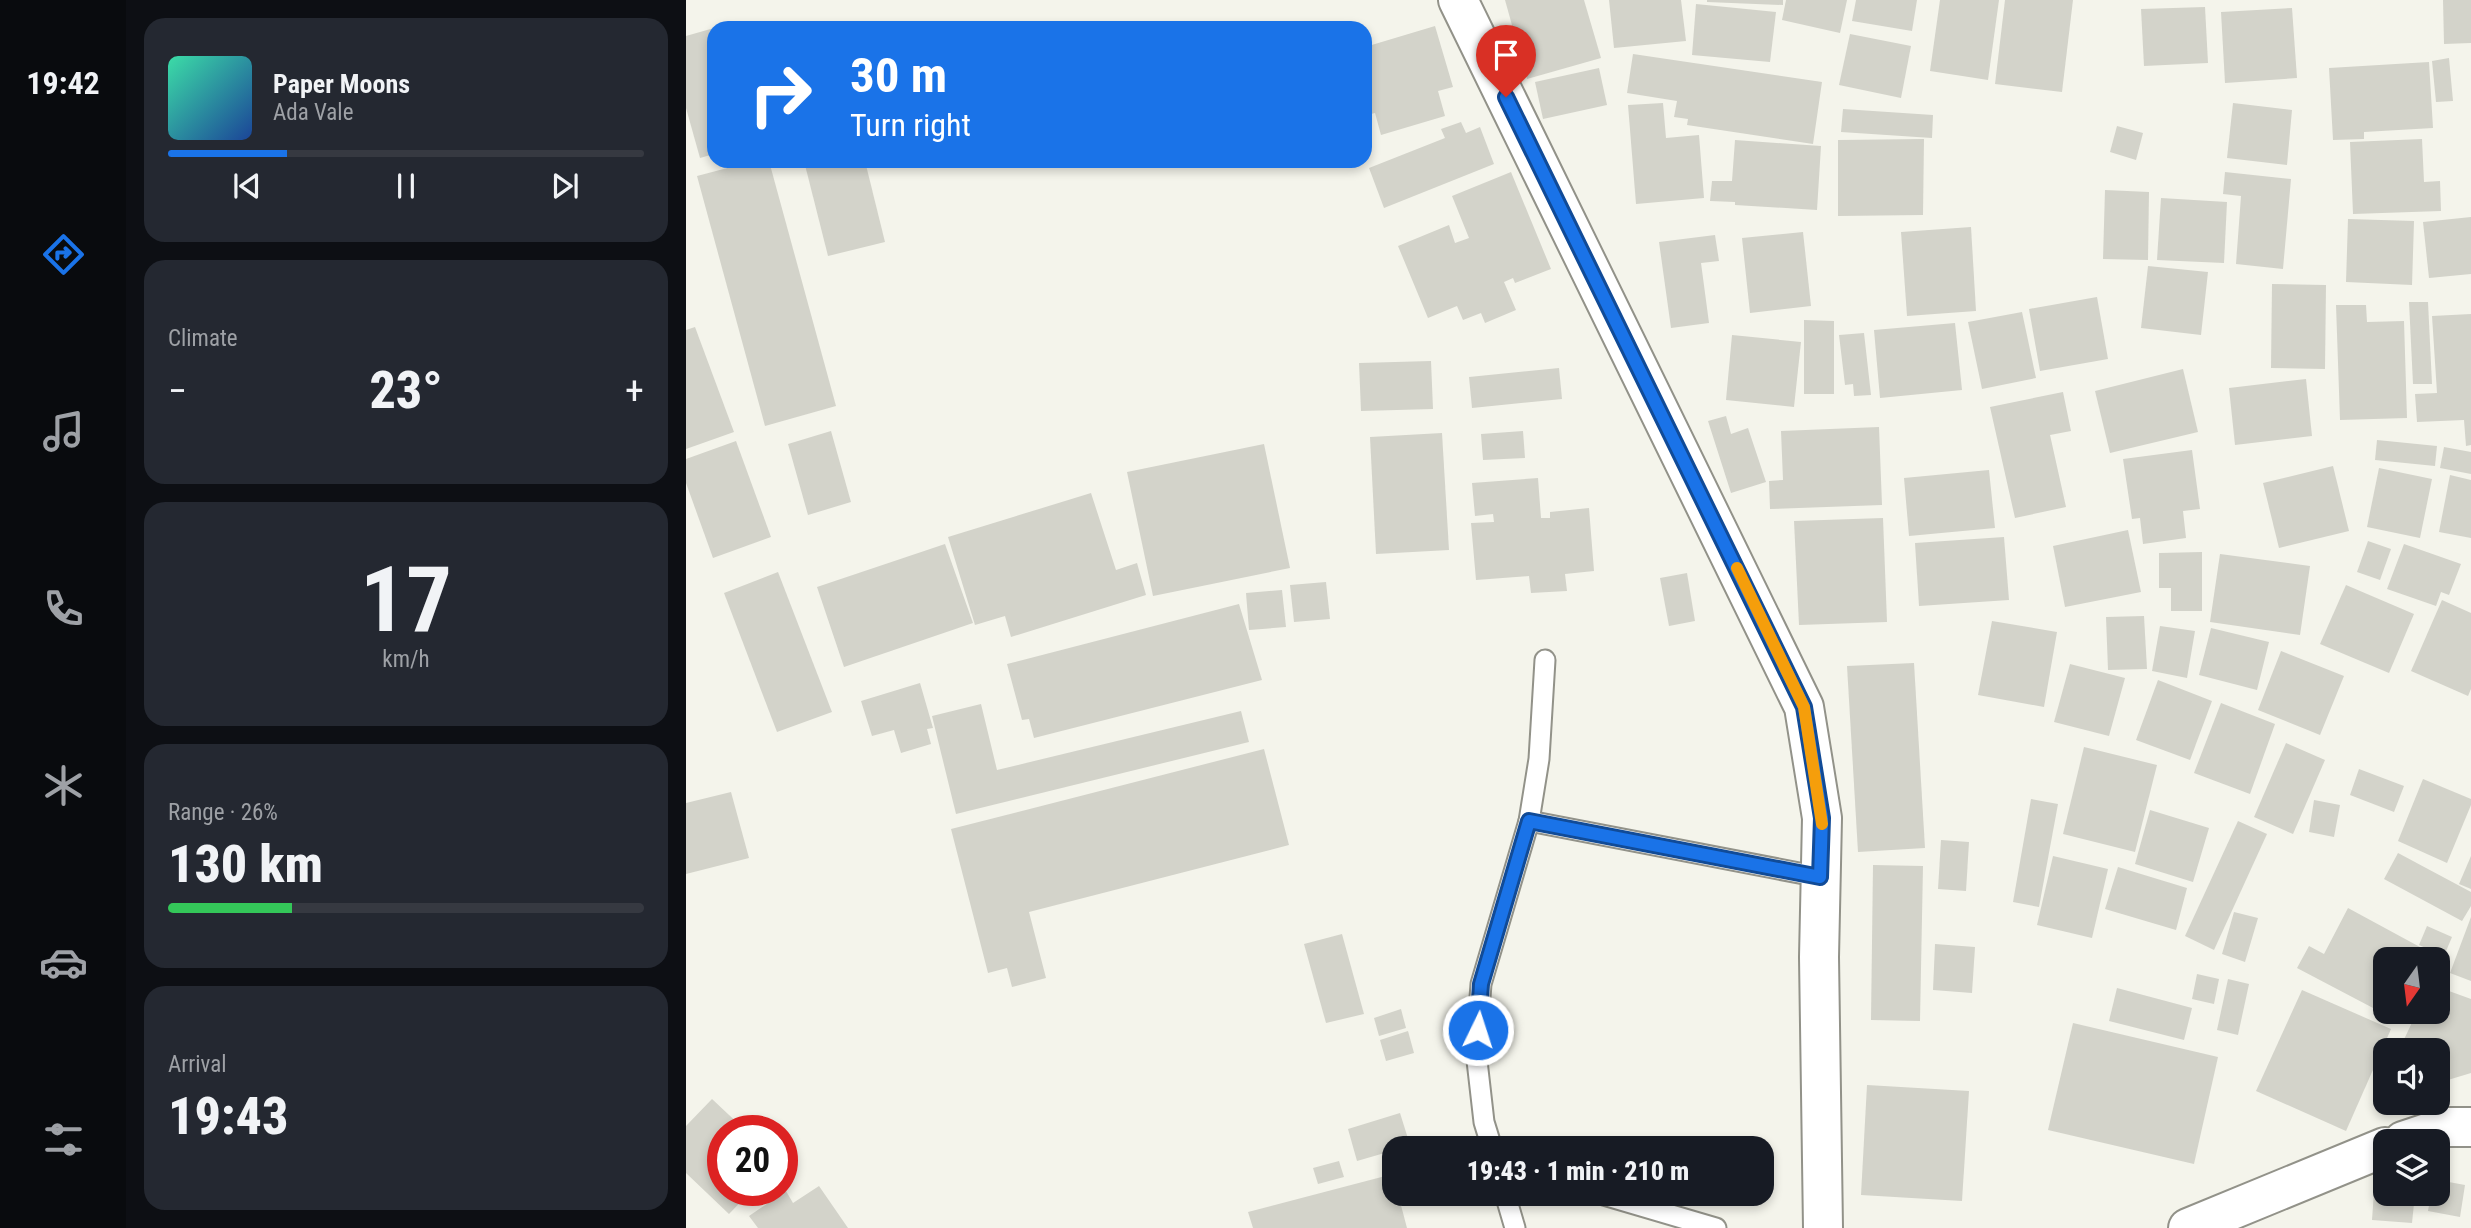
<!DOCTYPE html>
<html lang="en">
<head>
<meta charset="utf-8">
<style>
	body { margin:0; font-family:"Roboto Condensed",sans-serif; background:#242831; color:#f1f3f6; height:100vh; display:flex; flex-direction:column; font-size:26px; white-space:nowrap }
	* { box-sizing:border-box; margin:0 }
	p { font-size:23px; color:#9ea1a6 }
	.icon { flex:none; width:38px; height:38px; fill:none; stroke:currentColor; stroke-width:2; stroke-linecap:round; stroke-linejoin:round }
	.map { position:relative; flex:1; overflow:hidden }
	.drawer { display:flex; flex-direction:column; gap:18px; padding:18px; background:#0d0f14; width:560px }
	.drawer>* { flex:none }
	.top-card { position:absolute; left:21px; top:21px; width:665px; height:147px; border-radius:21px; box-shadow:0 4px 10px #0003; background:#1a73e8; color:#fff; overflow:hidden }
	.needle { width:46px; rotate:194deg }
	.fabs { position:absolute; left:1687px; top:947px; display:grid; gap:14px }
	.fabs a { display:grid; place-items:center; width:77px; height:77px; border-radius:14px; background:#171b24; box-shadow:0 4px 10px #0003; font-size:35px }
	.speed { position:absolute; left:21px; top:1115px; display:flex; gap:14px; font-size:35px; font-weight:700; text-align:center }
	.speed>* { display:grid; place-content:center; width:91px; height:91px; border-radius:50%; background:#171b24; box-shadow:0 4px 10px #0003; line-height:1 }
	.speed .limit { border:10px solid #d22; background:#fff; color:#111 }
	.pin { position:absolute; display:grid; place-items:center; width:60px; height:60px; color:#fff; margin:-72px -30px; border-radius:50% 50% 50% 0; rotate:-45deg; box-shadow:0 0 7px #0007 }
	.pin .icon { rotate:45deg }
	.me { position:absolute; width:77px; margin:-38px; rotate:4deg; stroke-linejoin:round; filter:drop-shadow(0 0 5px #0008) }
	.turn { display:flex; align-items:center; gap:24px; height:147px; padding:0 28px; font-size:32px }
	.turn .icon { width:91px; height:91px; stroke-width:2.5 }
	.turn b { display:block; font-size:49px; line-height:60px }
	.big { font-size:52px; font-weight:800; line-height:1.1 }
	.drawer .card { flex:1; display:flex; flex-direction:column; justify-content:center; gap:10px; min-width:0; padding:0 24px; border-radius:21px; background:#242831 }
	.drawer .dial { align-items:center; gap:0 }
	.dial b { font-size:91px; line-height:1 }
	.song { display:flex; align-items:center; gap:21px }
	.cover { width:84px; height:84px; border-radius:10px; background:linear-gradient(135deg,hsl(160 70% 55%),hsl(220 70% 35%)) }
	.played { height:7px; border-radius:4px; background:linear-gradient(90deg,#1a73e8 25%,#363941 25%) }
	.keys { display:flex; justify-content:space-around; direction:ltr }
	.heat { display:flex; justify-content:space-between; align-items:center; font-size:38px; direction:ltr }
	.charge { height:10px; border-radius:5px; background:linear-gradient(90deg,#34c759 26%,#363941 0) }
	.trip { position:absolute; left:696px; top:1136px; width:392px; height:70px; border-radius:21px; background:#171b24; box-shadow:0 4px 10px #0003; font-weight:800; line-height:70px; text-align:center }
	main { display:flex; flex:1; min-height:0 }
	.menu { display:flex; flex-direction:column; width:126px; justify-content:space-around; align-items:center; background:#090b0e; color:#9ea1a6 }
	.menu .icon { width:49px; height:49px }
	.menu .on { color:#1a73e8 }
	.menu b { font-size:32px; color:#f1f3f6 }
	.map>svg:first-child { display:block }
	.building { fill:#d3d3ca }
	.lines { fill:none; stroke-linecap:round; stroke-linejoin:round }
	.lane-casing { stroke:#929289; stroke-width:23 }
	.street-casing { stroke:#929289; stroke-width:42 }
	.secondary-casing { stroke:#929289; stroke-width:42 }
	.lane { stroke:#fff; stroke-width:19 }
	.street { stroke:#fff; stroke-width:38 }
	.secondary { stroke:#fff; stroke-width:38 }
	.route-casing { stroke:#114b97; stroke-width:18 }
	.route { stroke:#1a73e8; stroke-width:12 }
	.slow { stroke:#f59e0b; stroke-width:12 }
</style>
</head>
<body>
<main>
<nav class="menu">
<b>19:42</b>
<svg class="icon on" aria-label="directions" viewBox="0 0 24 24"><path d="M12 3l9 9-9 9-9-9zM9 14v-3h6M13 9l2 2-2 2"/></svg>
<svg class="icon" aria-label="music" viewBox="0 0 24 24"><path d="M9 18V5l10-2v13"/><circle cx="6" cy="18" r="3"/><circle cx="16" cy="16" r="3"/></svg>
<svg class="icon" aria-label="phone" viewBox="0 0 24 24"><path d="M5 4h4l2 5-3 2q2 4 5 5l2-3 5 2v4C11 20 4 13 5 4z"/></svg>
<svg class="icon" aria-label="climate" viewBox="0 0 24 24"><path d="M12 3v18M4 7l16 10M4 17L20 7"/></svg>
<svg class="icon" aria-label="car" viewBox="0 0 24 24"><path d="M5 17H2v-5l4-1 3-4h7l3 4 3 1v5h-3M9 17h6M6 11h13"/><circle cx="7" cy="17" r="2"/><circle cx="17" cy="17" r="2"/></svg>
<svg class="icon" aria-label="filters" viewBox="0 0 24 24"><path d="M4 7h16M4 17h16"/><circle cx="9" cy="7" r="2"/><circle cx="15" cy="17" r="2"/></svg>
</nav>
<section class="drawer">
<div class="card">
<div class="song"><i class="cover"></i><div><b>Paper Moons</b><p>Ada Vale</p></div></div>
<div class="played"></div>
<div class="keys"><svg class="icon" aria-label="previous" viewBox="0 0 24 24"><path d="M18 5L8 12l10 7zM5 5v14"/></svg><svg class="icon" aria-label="pause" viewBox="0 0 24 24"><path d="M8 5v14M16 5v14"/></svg><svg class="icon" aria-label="next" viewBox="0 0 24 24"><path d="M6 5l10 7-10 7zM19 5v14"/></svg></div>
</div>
<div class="card"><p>Climate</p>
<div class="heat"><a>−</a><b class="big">23°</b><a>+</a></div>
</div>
<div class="card dial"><b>17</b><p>km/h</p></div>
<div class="card"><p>Range · 26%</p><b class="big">130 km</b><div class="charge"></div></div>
<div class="card"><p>Arrival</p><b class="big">19:43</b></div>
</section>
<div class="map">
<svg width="1785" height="1228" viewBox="0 0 1785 1228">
	<rect width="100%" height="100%" fill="#f4f4eb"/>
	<g class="building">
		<polygon points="819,0 898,0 915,58 841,79"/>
		<polygon points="923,0 995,0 1000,41 928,48"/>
		<polygon points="1021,0 1097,0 1097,5 1021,2"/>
		<polygon points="1100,0 1161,0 1154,33 1096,20"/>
		<polygon points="1170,0 1231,0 1226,31 1166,21"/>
		<polygon points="1254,0 1313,0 1302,80 1244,71"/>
		<polygon points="1319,0 1387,0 1376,92 1309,84"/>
		<polygon points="1757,0 1785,0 1785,43 1758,44"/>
		<polygon points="1010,4 1090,12 1084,62 1006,55"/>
		<polygon points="1519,7 1522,63 1458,66 1455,9"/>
		<polygon points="1606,8 1611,78 1539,83 1535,12"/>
		<polygon points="749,26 767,87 752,91 759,116 695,135 689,113 681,115 679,109 679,47"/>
		<polygon points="28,28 28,154 14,158 0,108 0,36"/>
		<polygon points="1164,34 1225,46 1215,98 1153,85"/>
		<polygon points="947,54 1136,82 1127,144 1001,125 1002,119 988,117 991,101 941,93"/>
		<polygon points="1763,58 1767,101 1750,102 1746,61"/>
		<polygon points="1743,62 1747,128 1678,132 1678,139 1647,140 1643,68"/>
		<polygon points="913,68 921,105 857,119 849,82"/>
		<polygon points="977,103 980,138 1013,135 1018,198 950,204 942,105"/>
		<polygon points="1547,103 1606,110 1601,165 1541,158"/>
		<polygon points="1157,109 1247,115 1246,138 1155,132"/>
		<polygon points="775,122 780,133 794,127 808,164 698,208 683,168 759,138 755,129"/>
		<polygon points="1431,126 1457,133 1450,160 1424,152"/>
		<polygon points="1238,139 1237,215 1152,216 1152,140"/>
		<polygon points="1736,139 1738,182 1754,181 1755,211 1667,214 1664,142"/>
		<polygon points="1049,140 1135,146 1131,210 1049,205 1049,202 1024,201 1026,181 1046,181"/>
		<polygon points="68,161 83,161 150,406 79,426 11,176"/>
		<polygon points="118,161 179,161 199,242 142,256"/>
		<polygon points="825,172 865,269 829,283 827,278 818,282 830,310 799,323 795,313 777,320 771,306 742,318 712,246 763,225 769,243 783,238 766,196"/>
		<polygon points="1539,172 1605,179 1597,269 1550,264 1555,196 1537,194"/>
		<polygon points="1419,190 1463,192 1462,260 1417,259"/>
		<polygon points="1475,198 1541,202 1538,263 1471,260"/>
		<polygon points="1785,217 1785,274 1743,278 1737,222"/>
		<polygon points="1662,219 1728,221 1726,285 1660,282"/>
		<polygon points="1285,227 1290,311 1221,316 1215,232"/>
		<polygon points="1117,232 1125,306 1064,313 1056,238"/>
		<polygon points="1029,235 1033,261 1015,263 1023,323 985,328 973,242"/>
		<polygon points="1462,266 1522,272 1515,335 1455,328"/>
		<polygon points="1586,284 1640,285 1639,369 1585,368"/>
		<polygon points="1411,297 1422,359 1354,371 1343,309"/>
		<polygon points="1723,302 1742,302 1746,384 1727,384"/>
		<polygon points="1650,305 1680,305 1681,322 1718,321 1721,418 1654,420"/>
		<polygon points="1336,312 1350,378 1296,389 1282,322"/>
		<polygon points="1785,314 1785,445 1780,446 1778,420 1731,422 1729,394 1751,393 1746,316"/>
		<polygon points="1118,320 1148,321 1148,394 1118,394"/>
		<polygon points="1269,323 1276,390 1194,398 1188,330"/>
		<polygon points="9,327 48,432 0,449 0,330"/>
		<polygon points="1178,333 1185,395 1168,396 1167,384 1159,385 1153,335"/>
		<polygon points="1046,335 1115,342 1108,407 1040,400"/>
		<polygon points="745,361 747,409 675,411 673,363"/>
		<polygon points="873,368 876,399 786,408 783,377"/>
		<polygon points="1497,369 1512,432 1424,453 1409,391"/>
		<polygon points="1620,379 1626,436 1549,445 1543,388"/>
		<polygon points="1377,392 1385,431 1364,435 1380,507 1329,518 1304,407"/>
		<polygon points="1040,416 1045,434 1062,428 1080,482 1045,493 1022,421"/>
		<polygon points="1193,427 1196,505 1084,509 1083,481 1097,480 1095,431"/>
		<polygon points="145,431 165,502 122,515 102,444"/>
		<polygon points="837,431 839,458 797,460 795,434"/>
		<polygon points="756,433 763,550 690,554 684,437"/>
		<polygon points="1691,440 1751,446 1749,466 1689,460"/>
		<polygon points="50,441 85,537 27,558 0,483 0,459"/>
		<polygon points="578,444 604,568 467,596 441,472"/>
		<polygon points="1758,447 1785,452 1785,474 1754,468"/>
		<polygon points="1506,450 1514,509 1497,511 1500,538 1457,544 1454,518 1446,519 1437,459"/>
		<polygon points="1647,466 1663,531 1593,548 1577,483"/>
		<polygon points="1693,468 1746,479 1734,538 1681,527"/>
		<polygon points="1303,470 1309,528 1223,536 1218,478"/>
		<polygon points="1764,475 1785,480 1785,538 1753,532"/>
		<polygon points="852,478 855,518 864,518 864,512 903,508 908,571 879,574 881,591 845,593 843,576 790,580 785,523 808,522 807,514 789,516 786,483"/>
		<polygon points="405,493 430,570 451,563 460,595 325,637 319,616 289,625 262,537"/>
		<polygon points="1197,518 1201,622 1113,625 1108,521"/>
		<polygon points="1442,530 1455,592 1379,607 1367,546"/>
		<polygon points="1318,537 1323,600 1233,606 1229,543"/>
		<polygon points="1682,541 1705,549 1694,580 1671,572"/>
		<polygon points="259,544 287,623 158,667 131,587"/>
		<polygon points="1718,544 1775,564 1763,595 1755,592 1750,606 1701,589"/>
		<polygon points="1516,552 1516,611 1485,611 1485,588 1473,588 1473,553"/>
		<polygon points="1534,554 1624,566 1614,635 1524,622"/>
		<polygon points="92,572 146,712 91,732 38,593"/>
		<polygon points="1001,573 1009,621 983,626 974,578"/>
		<polygon points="640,582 644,619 608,622 604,585"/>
		<polygon points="1660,585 1728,614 1703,673 1634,644"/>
		<polygon points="596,590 600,627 563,630 560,593"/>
		<polygon points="1756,600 1785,613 1785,689 1782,696 1725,671"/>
		<polygon points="553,604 576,680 348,738 343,719 336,720 321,664"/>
		<polygon points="1458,616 1461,669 1422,670 1420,617"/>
		<polygon points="1306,621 1371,632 1358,707 1292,695"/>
		<polygon points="1474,626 1509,631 1501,678 1466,671"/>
		<polygon points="1525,628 1583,642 1571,690 1513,675"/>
		<polygon points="1595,651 1658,676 1634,735 1572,710"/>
		<polygon points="1228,663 1239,848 1172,852 1161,666"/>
		<polygon points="1384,664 1439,678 1423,736 1368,722"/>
		<polygon points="1472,680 1526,701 1504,760 1450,740"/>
		<polygon points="234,683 247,728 241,729 245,744 215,753 208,730 186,736 175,701"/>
		<polygon points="1535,703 1589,724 1564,794 1508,773"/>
		<polygon points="295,704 311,770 555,711 563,742 270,814 246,716"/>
		<polygon points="1600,743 1639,760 1607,834 1568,817"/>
		<polygon points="1398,747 1471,765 1449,852 1377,834"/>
		<polygon points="578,749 603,845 343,912 360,978 326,987 321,968 302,973 265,829"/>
		<polygon points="1673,769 1718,786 1708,812 1664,795"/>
		<polygon points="1737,779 1785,799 1785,805 1761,863 1712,841"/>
		<polygon points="45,792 63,858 0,874 0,803"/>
		<polygon points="1345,799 1372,804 1353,907 1327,902"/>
		<polygon points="1628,800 1654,805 1648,837 1623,832"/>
		<polygon points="1464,810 1523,828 1507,882 1449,864"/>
		<polygon points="1552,821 1581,834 1528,950 1499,936"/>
		<polygon points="1255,840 1283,842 1280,891 1252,889"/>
		<polygon points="1712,853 1785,892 1785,906 1776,921 1698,879"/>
		<polygon points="1367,856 1422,869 1406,938 1351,925"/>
		<polygon points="1785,856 1785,889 1773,884"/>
		<polygon points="1187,865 1237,866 1234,1021 1185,1020"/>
		<polygon points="1432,867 1501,888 1490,930 1419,909"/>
		<polygon points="1662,908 1745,953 1741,959 1699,959 1699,1012 1713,1012 1708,1019 1611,968 1623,946 1638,954"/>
		<polygon points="1548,912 1572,918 1559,962 1536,954"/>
		<polygon points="1785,917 1785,981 1764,973"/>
		<polygon points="1741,926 1766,937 1758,956 1733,945"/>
		<polygon points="656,934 678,1014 640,1023 618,944"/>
		<polygon points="1249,944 1289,947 1286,993 1247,990"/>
		<polygon points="1511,974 1533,979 1528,1004 1506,999"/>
		<polygon points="1542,979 1563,984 1552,1035 1531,1030"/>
		<polygon points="1752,987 1785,999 1785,1073 1752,1083 1752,1050 1713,1050 1731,1012 1752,1012"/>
		<polygon points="1431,988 1506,1008 1498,1040 1423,1021"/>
		<polygon points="1616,990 1705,1029 1660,1131 1570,1091"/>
		<polygon points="715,1009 720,1028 693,1036 688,1018"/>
		<polygon points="1387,1023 1532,1057 1508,1164 1362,1130"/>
		<polygon points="722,1031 728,1053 700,1061 694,1040"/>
		<polygon points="1699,1078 1699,1100 1687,1104"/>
		<polygon points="1181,1085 1283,1091 1276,1201 1175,1195"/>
		<polygon points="26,1099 59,1130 37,1130 37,1190 66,1190 43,1214 0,1173 0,1126"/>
		<polygon points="714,1113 724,1145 709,1148 709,1150 671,1161 662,1129"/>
		<polygon points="653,1161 658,1177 632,1184 627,1168"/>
		<polygon points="707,1174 709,1194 712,1194 721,1228 567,1228 562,1212"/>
		<polygon points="1689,1177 1699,1178 1699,1194 1729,1194 1726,1223 1686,1220"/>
		<polygon points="1752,1180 1779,1185 1774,1217 1742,1211 1745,1194 1752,1194"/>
		<polygon points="133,1186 162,1228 72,1228 63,1216 100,1191 107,1203"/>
	</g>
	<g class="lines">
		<defs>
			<g id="lane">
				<polyline points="843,821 1134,877"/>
				<polyline points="806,1148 798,1122 790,1052 795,984 843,821 853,759 859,660"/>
				<polyline points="819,1194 829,1228"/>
				<polyline points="914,1194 1030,1228"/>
			</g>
			<polyline id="street" points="772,0 1118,707 1136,818 1133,957 1137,1228"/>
			<g id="secondary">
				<polyline points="1717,1141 1759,1127 1785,1127"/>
				<polyline points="1502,1228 1699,1147"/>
			</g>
		</defs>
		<use href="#lane" class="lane-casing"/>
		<use href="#street" class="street-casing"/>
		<use href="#secondary" class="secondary-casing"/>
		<use href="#lane" class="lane"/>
		<use href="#street" class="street"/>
		<use href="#secondary" class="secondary"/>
	</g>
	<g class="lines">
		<defs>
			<polyline id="route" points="792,1030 795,984 843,821 1134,877 1136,818 1118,707 820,97"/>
		</defs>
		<use href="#route" class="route-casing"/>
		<use href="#route" class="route"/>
		<polyline class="slow" points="1051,568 1118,707 1136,824"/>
	</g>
</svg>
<div class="fabs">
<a><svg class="needle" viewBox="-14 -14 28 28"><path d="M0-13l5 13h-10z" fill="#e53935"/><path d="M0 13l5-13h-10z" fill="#9ea1a6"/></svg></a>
<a><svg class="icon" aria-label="sound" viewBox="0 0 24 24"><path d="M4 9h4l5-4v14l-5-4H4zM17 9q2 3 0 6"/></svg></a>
<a><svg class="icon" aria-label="layers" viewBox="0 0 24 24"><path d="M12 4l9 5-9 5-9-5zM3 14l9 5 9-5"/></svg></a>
</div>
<div class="speed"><div class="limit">20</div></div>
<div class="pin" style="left:820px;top:97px;background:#d93025"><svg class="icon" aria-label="arrive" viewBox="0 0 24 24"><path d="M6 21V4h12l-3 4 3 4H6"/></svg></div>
<svg class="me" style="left:792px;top:1030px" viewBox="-20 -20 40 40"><circle r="17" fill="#1a73e8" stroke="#fff" stroke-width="3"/><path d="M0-11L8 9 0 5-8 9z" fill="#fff"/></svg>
<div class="trip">19:43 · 1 min · 210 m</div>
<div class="top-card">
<div class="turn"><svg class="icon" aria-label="right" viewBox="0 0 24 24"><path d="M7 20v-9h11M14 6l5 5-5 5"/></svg><div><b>30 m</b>Turn right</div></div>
</div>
</div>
</main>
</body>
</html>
